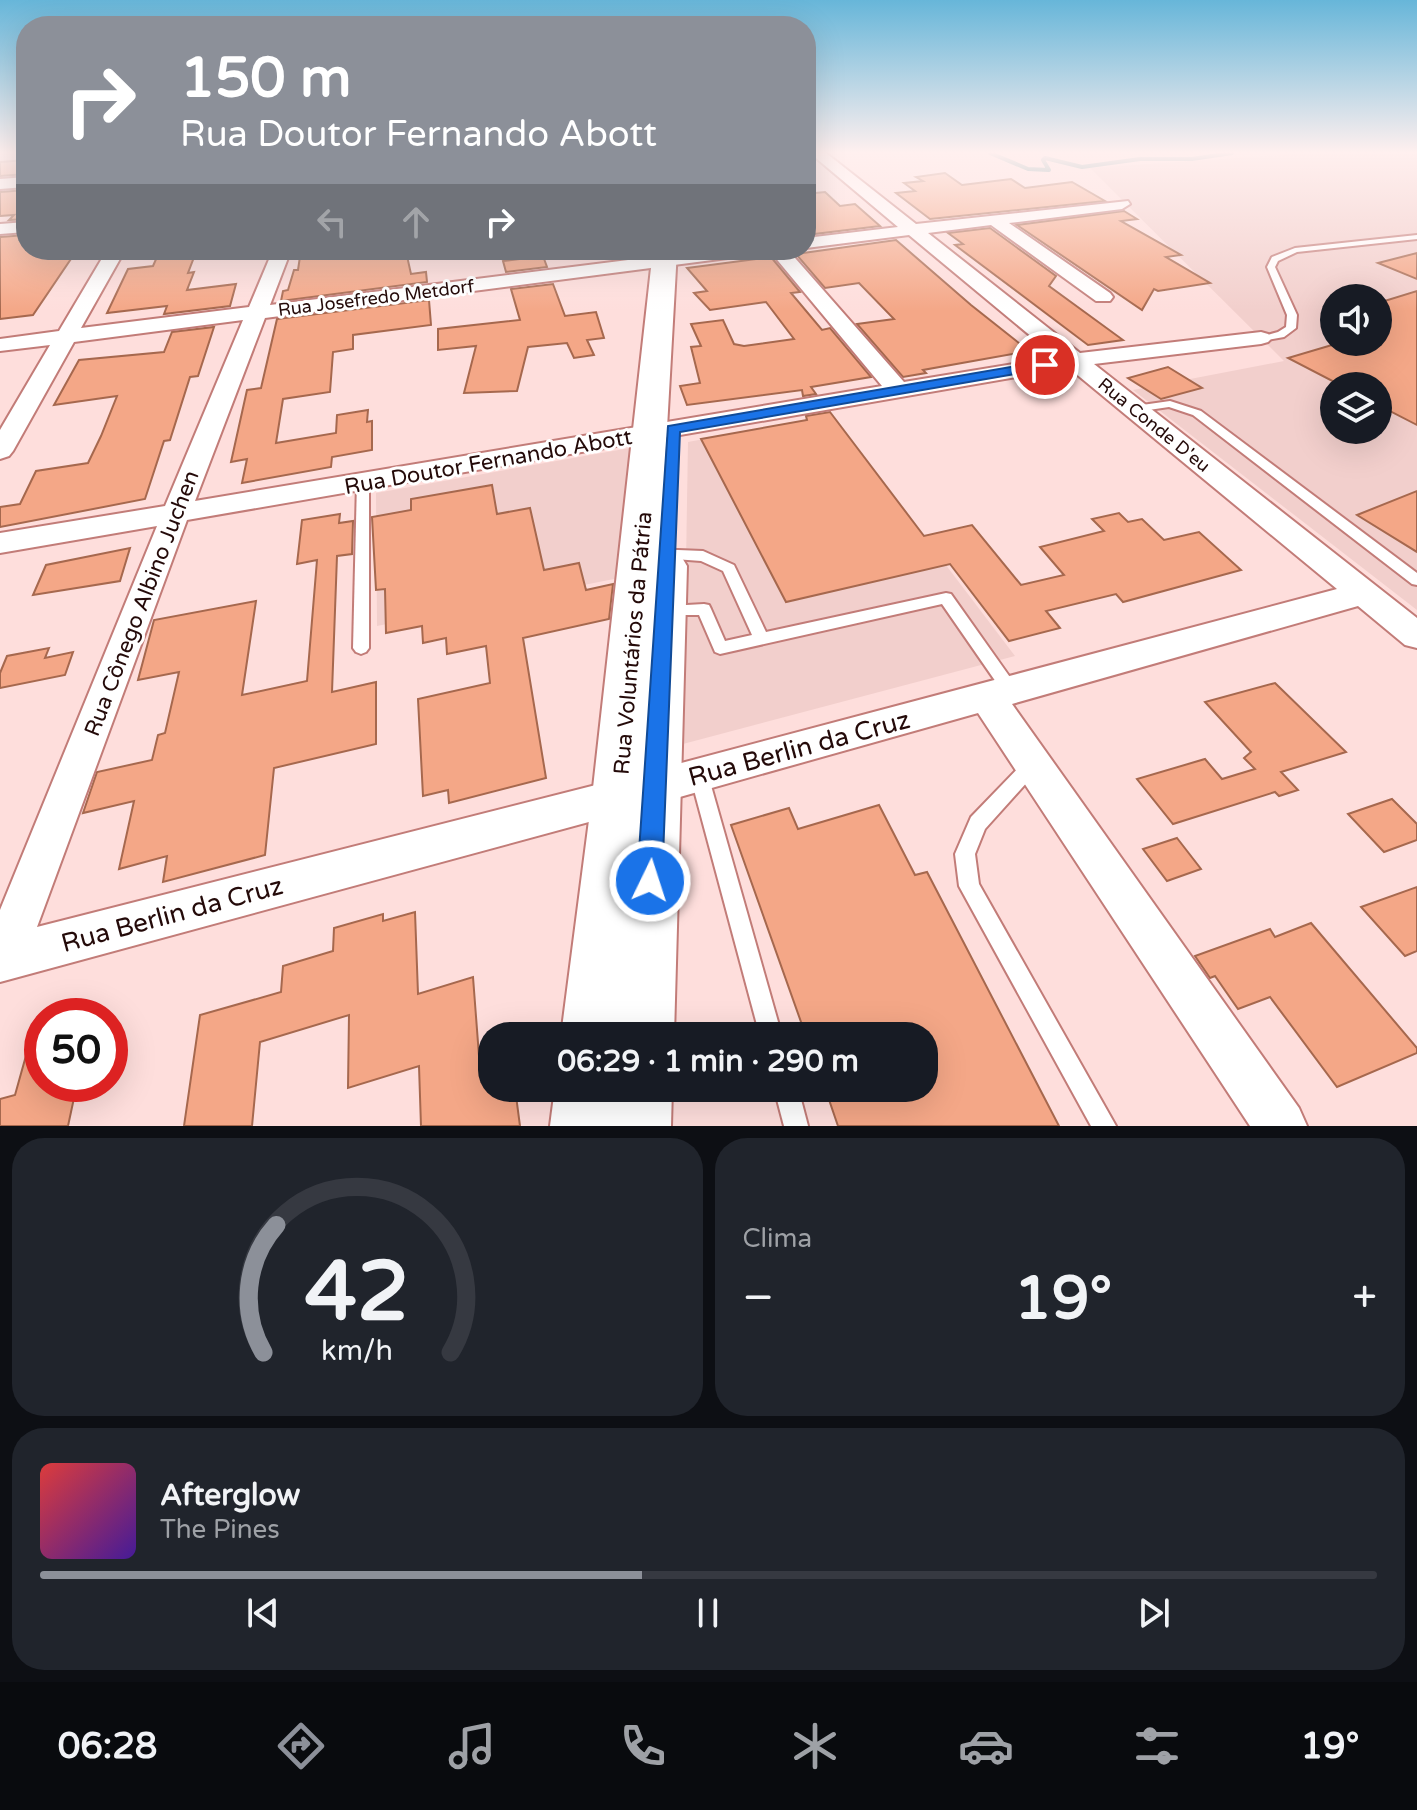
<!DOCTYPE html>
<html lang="pt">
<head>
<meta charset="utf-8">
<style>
	body { margin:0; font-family:"Varela Round",sans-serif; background:#20242c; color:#f1f3f6; height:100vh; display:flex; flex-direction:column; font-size:30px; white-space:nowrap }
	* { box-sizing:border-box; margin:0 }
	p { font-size:26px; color:#9ea1a6 }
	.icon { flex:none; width:44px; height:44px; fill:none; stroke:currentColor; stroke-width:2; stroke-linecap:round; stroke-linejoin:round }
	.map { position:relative; height:1126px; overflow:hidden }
	.details { display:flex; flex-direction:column; gap:12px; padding:12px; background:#0d0f14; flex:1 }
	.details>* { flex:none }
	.hud { position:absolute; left:16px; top:16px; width:800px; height:244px; border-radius:32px; box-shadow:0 8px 32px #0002; background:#8c9099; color:#fff; overflow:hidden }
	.fabs { position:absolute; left:1320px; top:284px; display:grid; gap:16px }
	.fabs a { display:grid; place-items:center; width:72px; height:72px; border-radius:50%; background:#171b24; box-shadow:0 8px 32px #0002; font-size:40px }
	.speed { position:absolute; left:24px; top:998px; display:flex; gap:16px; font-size:40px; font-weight:700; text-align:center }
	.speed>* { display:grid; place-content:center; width:104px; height:104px; border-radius:50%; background:#171b24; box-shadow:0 8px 32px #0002; line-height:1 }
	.speed .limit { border:12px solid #d22; background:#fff; color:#111 }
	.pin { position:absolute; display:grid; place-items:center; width:68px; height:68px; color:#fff; margin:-34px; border:4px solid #fff; border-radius:50%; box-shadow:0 2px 8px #0007 }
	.me { position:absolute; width:88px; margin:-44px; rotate:4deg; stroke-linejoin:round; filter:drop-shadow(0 0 6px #0008) }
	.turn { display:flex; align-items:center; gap:28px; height:168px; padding:0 32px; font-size:36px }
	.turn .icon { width:104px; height:104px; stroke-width:2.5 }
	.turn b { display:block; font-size:56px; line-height:68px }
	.lanes { display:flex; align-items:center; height:76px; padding:0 32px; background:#0003; justify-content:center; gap:40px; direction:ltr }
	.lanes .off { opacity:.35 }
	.big { font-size:60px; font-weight:800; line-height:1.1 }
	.details .tile { flex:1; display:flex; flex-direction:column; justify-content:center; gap:12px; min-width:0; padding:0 28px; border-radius:32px; background:#20242c }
	.details .dial { align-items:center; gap:0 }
	.dial svg { height:208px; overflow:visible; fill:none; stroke:#363941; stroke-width:7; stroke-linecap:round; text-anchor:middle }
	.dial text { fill:#f1f3f6; stroke:none }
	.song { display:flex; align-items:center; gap:24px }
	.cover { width:96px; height:96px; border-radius:12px; background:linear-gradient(135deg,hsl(0 70% 55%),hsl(260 70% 35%)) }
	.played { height:8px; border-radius:4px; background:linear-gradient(90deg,#8c9099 45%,#363941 45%) }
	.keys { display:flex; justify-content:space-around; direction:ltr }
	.heat { display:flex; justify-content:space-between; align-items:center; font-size:44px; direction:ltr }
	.details .tiles { flex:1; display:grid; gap:12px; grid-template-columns:1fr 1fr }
	.tile:last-child { grid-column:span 2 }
	.trip { position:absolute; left:478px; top:1022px; width:460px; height:80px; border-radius:32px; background:#171b24; box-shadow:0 8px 32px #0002; font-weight:800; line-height:80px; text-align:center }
	.tab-bar { display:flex; height:128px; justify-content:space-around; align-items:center; background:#090b0e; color:#9ea1a6 }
	.tab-bar .icon { width:56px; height:56px }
	.tab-bar .current { color:#8c9099 }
	.tab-bar b { font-size:36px; color:#f1f3f6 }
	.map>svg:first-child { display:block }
	.built { fill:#f2cfcc; fill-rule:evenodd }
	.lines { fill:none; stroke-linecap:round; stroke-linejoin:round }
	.stream { stroke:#3c848a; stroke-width:4 }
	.building { fill:#f4a787; stroke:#a6684e; stroke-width:2 }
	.lane-casing { stroke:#c27c78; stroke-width:4 }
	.street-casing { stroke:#c27c78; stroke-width:4 }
	.secondary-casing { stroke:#c27c78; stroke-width:4 }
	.lane { fill:#fff; fill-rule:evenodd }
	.street { fill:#fff; fill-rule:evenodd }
	.secondary { fill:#fff; fill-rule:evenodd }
	.route { fill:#1a73e8; stroke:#114b97; stroke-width:2 }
	.labels { text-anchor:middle; stroke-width:6; stroke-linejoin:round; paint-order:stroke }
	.far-street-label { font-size:18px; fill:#240a09; stroke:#fff }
	.street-label { font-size:22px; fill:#240a09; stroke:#fff }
	.near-street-label { font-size:26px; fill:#240a09; stroke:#fff }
</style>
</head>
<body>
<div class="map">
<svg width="1417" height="1126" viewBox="0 0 1417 1126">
	<rect width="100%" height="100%" fill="#fededc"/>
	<g class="built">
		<path d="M1309,153H1417V610L1133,390L1284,361L1090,168ZM1334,298H1378V342H1334ZM1334,386H1378V430H1334Z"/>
		<polygon points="832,415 1015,656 683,744 688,442"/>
		<polygon points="630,448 619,578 377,626 376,493"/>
	</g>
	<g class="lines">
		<polyline class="stream" points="990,153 1028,169 1049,170 1043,160 1045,158 1082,167 1140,159 1192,159 1232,153"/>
	</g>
	<g class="building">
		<polygon points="26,160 26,174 0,176 0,162"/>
		<polygon points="945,173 962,185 1011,179 1025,188 1072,182 1105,201 930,219 896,193 915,191 904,183 923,181 916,177"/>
		<polygon points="26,190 26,219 9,220 14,215 0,216 0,192"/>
		<polygon points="825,192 840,206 855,204 880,226 806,235 806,194"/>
		<polygon points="1124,211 1137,219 1121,221 1181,255 1166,257 1210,283 1158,291 1154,289 1142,310 1017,225"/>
		<polygon points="990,228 1056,276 1049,286 1123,340 1088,345 955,245 963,244 948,233"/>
		<polygon points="26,235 26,250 77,250 33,315 0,319 0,237"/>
		<polygon points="896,240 971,305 1029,351 923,370 926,373 903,377 857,324 894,319 859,283 825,288 796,254"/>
		<polygon points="301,250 389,250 389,258 407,256 411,274 426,272 427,282 281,301 283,291 288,290 294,270 298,270"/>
		<polygon points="196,252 188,273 194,272 187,290 236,284 230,306 164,314 167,306 107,313 128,269 153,266 157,257"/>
		<polygon points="1417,253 1417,279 1378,263"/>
		<polygon points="543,256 547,267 506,272 503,261"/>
		<polygon points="771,257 800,292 791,293 822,330 830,328 871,377 811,387 816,394 803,396 802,390 687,405 680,386 700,383 691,347 701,346 691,324 723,320 734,344 744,346 794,339 766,302 710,310 694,293 707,291 687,268"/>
		<polygon points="553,284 565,316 596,312 604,338 587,340 594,355 574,358 567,343 528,347 517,391 464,393 476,346 438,350 438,329 520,320 511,289"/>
		<polygon points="1417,291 1417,425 1378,405 1378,386 1342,386 1288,358 1342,342 1378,342 1378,303"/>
		<polygon points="429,300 431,325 353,335 353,349 333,352 330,392 283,399 276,443 336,433 337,415 368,410 367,422 372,421 372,450 332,457 331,467 242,483 247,459 231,462 247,390 261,388 277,319"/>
		<polygon points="214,327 198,376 190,377 170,440 164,441 145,499 0,527 0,507 20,504 36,471 88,463 101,436 117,396 54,405 79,360 164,352 172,332"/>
		<polygon points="1168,367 1202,388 1161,399 1128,378"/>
		<polygon points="830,412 924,536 972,525 1021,585 1064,575 1040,547 1104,531 1092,519 1119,513 1128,522 1142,519 1164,540 1199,532 1241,570 1123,602 1116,594 1046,611 1060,628 1009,641 950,564 786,602 701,439 807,420 806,416"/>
		<polygon points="492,485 497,514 530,508 544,570 579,563 586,590 613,584 609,619 523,638 546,778 449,803 448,790 423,796 418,699 490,683 486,646 447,654 446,638 423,643 422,626 386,633 385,589 376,590 372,517 411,510 411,499"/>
		<polygon points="1417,491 1417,552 1357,515"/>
		<polygon points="340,514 339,523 353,521 352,554 337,556 332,692 376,682 376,744 274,768 265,855 163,882 167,856 119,869 134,801 83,813 97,772 152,760 158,735 165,733 179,672 138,680 154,620 256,601 242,695 307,681 317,560 297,564 302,520"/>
		<polygon points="130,548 120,581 33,595 46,565"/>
		<polygon points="49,648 45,658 73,652 65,675 0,688 0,673 7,656"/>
		<polygon points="1275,683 1346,752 1281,772 1298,790 1279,796 1275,792 1173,824 1137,779 1205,759 1222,779 1255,769 1244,758 1251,752 1205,702"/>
		<polygon points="1392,799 1417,824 1417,840 1384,852 1348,814"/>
		<polygon points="879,805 915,875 927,872 1059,1126 838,1126 825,1088 924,1088 924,1036 806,1036 731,825 789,808 798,829"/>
		<polygon points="1177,838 1201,869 1167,881 1143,849"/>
		<polygon points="1417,887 1417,951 1405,956 1361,907"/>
		<polygon points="415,912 418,994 473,977 479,1056 492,1052 492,1088 515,1088 520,1126 421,1126 419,1066 348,1088 349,1015 260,1042 252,1126 184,1126 200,1015 281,992 283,966 333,951 334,928 383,914 383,921"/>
		<polygon points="1311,923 1417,1048 1417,1053 1337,1087 1270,997 1238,1009 1215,976 1210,978 1195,956 1270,929 1275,937"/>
		<polygon points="36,1020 42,1021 42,1084 77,1084 68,1126 0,1126 0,1099 15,1095"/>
	</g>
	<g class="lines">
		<defs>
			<g id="lane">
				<polygon points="1417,235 1417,239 1297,252 1278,261 1275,267 1297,315 1296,328 1284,337 1261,341 1256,338 1278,332 1286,327 1287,315 1267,267 1272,257 1295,248"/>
				<polygon points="1170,401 1201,411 1417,573 1417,585 1412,584 1193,415 1169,407 1135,412 1129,409 1135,406"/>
				<polygon points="363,478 369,482 369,648 366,652 361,654 356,652 353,648 357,482"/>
				<polygon points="653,549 703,551 734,565 766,632 946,593 951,594 1019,690 1017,695 1011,697 1005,695 942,604 720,654 715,652 699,615 664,615 662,611 664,607 669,606 704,604 709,605 711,609 725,641 752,635 723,571 701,561 648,557 646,554 648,551"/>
				<polygon points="1033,756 1039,759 1042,764 1039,769 985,829 975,854 979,884 1116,1126 1091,1126 959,886 955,854 971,817 1027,759"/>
				<polygon points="699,767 705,769 708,775 782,1036 760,1036 690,775 693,769"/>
				<polygon points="774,1088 798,1088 808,1126 784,1126"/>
			</g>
			<g id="street">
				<path d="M810,153H826L916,224L1128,201L1130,204L1122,209L1009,223L1110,293L1113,297L1110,301H1096L991,225L928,233L1080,353L1261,332L1268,334L1272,338L1268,342L1261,344L1094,364L1417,618V648L1405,645L1358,606L1012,704L1299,1108L1307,1126H1250L978,713L655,804L0,982V910L157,526L0,553V533L165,506L243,320L74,342L13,451L9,456L0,459V430L50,345L0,351V339L59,331L107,250H125L81,328L249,307L273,250H291L270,305L708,250H760L751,255L265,318L195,501L882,386L769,250H788L904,382L1056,357L909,235L806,248V238L898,227ZM1069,368L1337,589L655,770L37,927L187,520Z"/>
				<polygon points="26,177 26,187 0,189 0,179"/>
				<polygon points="26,222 26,232 0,234 0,224"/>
			</g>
			<g id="secondary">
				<polygon points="653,250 677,250 660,553 681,556 687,566 674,1036 561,1036 592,797"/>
				<polygon points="555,1088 672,1088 671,1126 550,1126"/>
			</g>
		</defs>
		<use href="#lane" class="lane-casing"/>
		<use href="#street" class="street-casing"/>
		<use href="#secondary" class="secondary-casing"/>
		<use href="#lane" class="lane"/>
		<use href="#street" class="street"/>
		<use href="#secondary" class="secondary"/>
	</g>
	<linearGradient id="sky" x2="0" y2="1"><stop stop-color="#67b6d9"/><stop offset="0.49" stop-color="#fff0ef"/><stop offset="1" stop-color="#fff0ef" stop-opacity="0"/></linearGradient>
	<rect width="1417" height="311" fill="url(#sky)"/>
	<polygon class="route" points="1045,361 1052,365 1050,368 680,432 662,881 659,890 650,893 641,890 637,881 668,426"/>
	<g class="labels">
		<g class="far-street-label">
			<text transform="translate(376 298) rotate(-7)" y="6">Rua Josefredo Metdorf</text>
			<text transform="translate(1154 425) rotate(39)" y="6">Rua Conde D'eu</text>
		</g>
		<g class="street-label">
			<text transform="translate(488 461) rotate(-10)" y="8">Rua Doutor Fernando Abott</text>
			<text transform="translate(141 603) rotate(-69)" y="8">Rua Cônego Albino Juchen</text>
			<text transform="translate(632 643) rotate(-85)" y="8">Rua Voluntários da Pátria</text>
		</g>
		<g class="near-street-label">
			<text transform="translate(799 748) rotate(-15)" y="9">Rua Berlin da Cruz</text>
			<text transform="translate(172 914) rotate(-15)" y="9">Rua Berlin da Cruz</text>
		</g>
	</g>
</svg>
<div class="fabs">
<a><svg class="icon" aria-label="sound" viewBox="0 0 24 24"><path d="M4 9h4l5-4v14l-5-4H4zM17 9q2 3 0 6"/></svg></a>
<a><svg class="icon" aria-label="layers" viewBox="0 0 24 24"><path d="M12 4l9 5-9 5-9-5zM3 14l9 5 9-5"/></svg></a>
</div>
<div class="speed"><div class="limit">50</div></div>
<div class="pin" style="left:1045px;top:365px;background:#d93025"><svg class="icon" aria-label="arrive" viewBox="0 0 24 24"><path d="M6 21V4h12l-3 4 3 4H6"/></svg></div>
<svg class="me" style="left:650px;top:881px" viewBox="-20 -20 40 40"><circle r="17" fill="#1a73e8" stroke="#fff" stroke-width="3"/><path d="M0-11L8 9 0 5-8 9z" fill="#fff"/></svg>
<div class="trip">06:29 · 1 min · 290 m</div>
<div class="hud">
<div class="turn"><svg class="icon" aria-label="right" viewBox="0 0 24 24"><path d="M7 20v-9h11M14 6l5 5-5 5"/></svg><div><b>150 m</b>Rua Doutor Fernando Abott</div></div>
<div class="lanes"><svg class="icon off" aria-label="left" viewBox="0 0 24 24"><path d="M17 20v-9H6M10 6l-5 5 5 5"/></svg><svg class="icon off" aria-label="ahead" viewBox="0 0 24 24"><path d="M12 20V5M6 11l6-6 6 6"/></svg><svg class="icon" aria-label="right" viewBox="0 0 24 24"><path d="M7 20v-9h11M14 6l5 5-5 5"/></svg></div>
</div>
</div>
<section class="details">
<div class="tiles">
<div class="tile dial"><svg viewBox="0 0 100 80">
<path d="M14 69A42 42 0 1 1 86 69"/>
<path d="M14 69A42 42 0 0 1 19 20" stroke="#8c9099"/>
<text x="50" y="56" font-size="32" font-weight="700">42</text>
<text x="50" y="72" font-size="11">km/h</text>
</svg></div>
<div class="tile"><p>Clima</p>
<div class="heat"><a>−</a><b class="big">19°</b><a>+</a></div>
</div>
<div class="tile">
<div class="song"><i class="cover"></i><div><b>Afterglow</b><p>The Pines</p></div></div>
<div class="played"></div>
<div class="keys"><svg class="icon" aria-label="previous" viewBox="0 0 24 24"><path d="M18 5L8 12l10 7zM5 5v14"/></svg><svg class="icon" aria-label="pause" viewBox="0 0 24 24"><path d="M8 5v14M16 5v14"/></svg><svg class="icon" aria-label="next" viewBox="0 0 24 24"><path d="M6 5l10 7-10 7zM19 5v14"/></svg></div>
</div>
</div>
</section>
<nav class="tab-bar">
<b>06:28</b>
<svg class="icon current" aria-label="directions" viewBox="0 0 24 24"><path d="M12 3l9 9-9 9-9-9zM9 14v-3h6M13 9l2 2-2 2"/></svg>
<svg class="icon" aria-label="music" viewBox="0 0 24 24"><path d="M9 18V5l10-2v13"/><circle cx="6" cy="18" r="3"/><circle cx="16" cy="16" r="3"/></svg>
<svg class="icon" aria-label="phone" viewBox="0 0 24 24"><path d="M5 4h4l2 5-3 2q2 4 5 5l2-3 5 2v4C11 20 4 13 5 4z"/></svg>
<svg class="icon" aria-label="climate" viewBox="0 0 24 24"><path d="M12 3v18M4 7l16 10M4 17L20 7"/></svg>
<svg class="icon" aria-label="car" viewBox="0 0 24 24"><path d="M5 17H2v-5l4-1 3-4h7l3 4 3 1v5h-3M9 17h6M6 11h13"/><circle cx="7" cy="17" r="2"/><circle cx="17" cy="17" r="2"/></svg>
<svg class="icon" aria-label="filters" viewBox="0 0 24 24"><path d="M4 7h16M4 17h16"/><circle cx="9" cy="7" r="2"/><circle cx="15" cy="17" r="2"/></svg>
<b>19°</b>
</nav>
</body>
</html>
